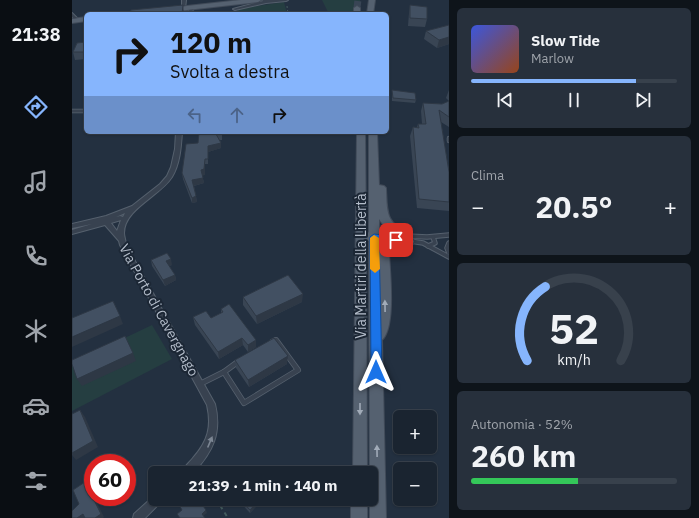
<!DOCTYPE html>
<html lang="it">
<head>
<meta charset="utf-8">
<style>
	body { margin:0; font-family:"IBM Plex Sans",sans-serif; background:#27303c; color:#f1f3f6; height:100vh; display:flex; flex-direction:column; font-size:15px; white-space:nowrap }
	* { box-sizing:border-box; margin:0 }
	p { font-size:13px; color:#9fa4ab }
	.icon { flex:none; width:22px; height:22px; fill:none; stroke:currentColor; stroke-width:2; stroke-linecap:round; stroke-linejoin:round }
	.map { position:relative; flex:1; overflow:hidden }
	.panel { display:flex; flex-direction:column; gap:8px; padding:8px; background:#0e141a; width:250px }
	.panel>* { flex:none }
	.hud { position:absolute; left:12px; top:12px; width:305px; height:122px; border-radius:6px; box-shadow:0 1px 3px #0004,0 0 0 1px #38414c; background:#86b5fd; color:#111; overflow:hidden }
	.tools { position:absolute; left:321px; top:410px; display:grid; gap:8px }
	.tools a { display:grid; place-items:center; width:44px; height:44px; border-radius:6px; background:#1a2430; box-shadow:0 1px 3px #0004,0 0 0 1px #38414c; font-size:20px }
	.speed { position:absolute; left:12px; top:454px; display:flex; gap:8px; font-size:20px; font-weight:700; text-align:center }
	.speed>* { display:grid; place-content:center; width:52px; height:52px; border-radius:50%; background:#1a2430; box-shadow:0 1px 3px #0004,0 0 0 1px #38414c; line-height:1 }
	.speed .limit { border:6px solid #d22; background:#fff; color:#111 }
	.pin { position:absolute; display:grid; place-items:center; width:34px; height:34px; color:#fff; margin:-17px; border-radius:8px; box-shadow:0 2px 6px #0006 }
	.me { position:absolute; width:44px; margin:-22px; rotate:0deg; stroke-linejoin:round; filter:drop-shadow(0 0 3px #0008) }
	.turn { display:flex; align-items:center; gap:14px; height:84px; padding:0 20px; font-size:18px }
	.turn .icon { width:52px; height:52px; stroke-width:2.5 }
	.turn b { display:block; font-size:28px; line-height:34px }
	.lanes { display:flex; align-items:center; height:38px; padding:0 20px; background:#0003; justify-content:center; gap:20px; direction:ltr }
	.lanes .off { opacity:.35 }
	.big { font-size:30px; font-weight:700; line-height:1.1 }
	.panel .widget { flex:1; display:flex; flex-direction:column; justify-content:center; gap:6px; min-width:0; padding:0 14px; border-radius:6px; background:#27303c }
	.panel .dial { align-items:center; gap:0 }
	.dial svg { height:104px; overflow:visible; fill:none; stroke:#38414c; stroke-width:7; stroke-linecap:round; text-anchor:middle }
	.dial text { fill:#f1f3f6; stroke:none }
	.song { display:flex; align-items:center; gap:12px }
	.cover { width:48px; height:48px; border-radius:6px; background:linear-gradient(135deg,hsl(230 70% 55%),hsl(20 70% 35%)) }
	.played { height:4px; border-radius:2px; background:linear-gradient(90deg,#86b5fd 80%,#38414c 80%) }
	.keys { display:flex; justify-content:space-around; direction:ltr }
	.heat { display:flex; justify-content:space-between; align-items:center; font-size:22px; direction:ltr }
	.charge { height:6px; border-radius:3px; background:linear-gradient(90deg,#34c759 52%,#38414c 0) }
	.trip { position:absolute; left:76px; top:466px; width:230px; height:40px; border-radius:6px; background:#1a2430; box-shadow:0 1px 3px #0004,0 0 0 1px #38414c; font-weight:700; line-height:40px; text-align:center }
	main { display:flex; flex:1; min-height:0 }
	.dock { display:flex; flex-direction:column; width:72px; justify-content:space-around; align-items:center; background:#0a0e13; color:#9fa4ab }
	.dock .icon { width:28px; height:28px }
	.dock .on { color:#86b5fd }
	.dock b { font-size:18px; color:#f1f3f6 }
	.map>svg:first-child { display:block }
	.green { fill:#253e41 }
	.lines { fill:none; stroke-linecap:round; stroke-linejoin:round }
	.primary-tunnel { stroke:#394555; stroke-width:7; stroke-dasharray:7 3.5; stroke-linecap:butt }
	.lane-far2-casing { stroke:#55606d; stroke-width:4.5 }
	.lane-far1-casing { stroke:#55606d; stroke-width:5.5 }
	.lane-casing { stroke:#55606d; stroke-width:6 }
	.street-casing { stroke:#55606d; stroke-width:2 }
	.primary-casing { stroke:#414b59; stroke-width:2 }
	.path-far1 { stroke:#435b5e; stroke-width:1; stroke-dasharray:2 2; stroke-linecap:butt }
	.path { stroke:#435b5e; stroke-width:2; stroke-dasharray:4 4; stroke-linecap:butt }
	.lane-far2 { stroke:#384250; stroke-width:3 }
	.lane-far1 { stroke:#384250; stroke-width:3.5 }
	.lane { stroke:#384250; stroke-width:4.5 }
	.street { fill:#384250; fill-rule:evenodd }
	.primary { fill:#556170; fill-rule:evenodd }
	.wall { fill:#394554 }
	.shaded-wall { fill:#2e3845 }
	.building { fill:#425062; stroke:#2e3845 }
	.oneway { fill:#a1abb8 }
	.oneway2 { fill:#7c8693 }
	.route { fill:#1a73e8; stroke:#114b97 }
	.slow { fill:#f59e0b }
	.labels { text-anchor:middle; stroke-width:4; stroke-linejoin:round; paint-order:stroke }
	.street-label { font-size:14px; fill:#b4bdca; stroke:#1c2735 }
</style>
</head>
<body>
<main>
<nav class="dock">
<b>21:38</b>
<svg class="icon on" aria-label="directions" viewBox="0 0 24 24"><path d="M12 3l9 9-9 9-9-9zM9 14v-3h6M13 9l2 2-2 2"/></svg>
<svg class="icon" aria-label="music" viewBox="0 0 24 24"><path d="M9 18V5l10-2v13"/><circle cx="6" cy="18" r="3"/><circle cx="16" cy="16" r="3"/></svg>
<svg class="icon" aria-label="phone" viewBox="0 0 24 24"><path d="M5 4h4l2 5-3 2q2 4 5 5l2-3 5 2v4C11 20 4 13 5 4z"/></svg>
<svg class="icon" aria-label="climate" viewBox="0 0 24 24"><path d="M12 3v18M4 7l16 10M4 17L20 7"/></svg>
<svg class="icon" aria-label="car" viewBox="0 0 24 24"><path d="M5 17H2v-5l4-1 3-4h7l3 4 3 1v5h-3M9 17h6M6 11h13"/><circle cx="7" cy="17" r="2"/><circle cx="17" cy="17" r="2"/></svg>
<svg class="icon" aria-label="filters" viewBox="0 0 24 24"><path d="M4 7h16M4 17h16"/><circle cx="9" cy="7" r="2"/><circle cx="15" cy="17" r="2"/></svg>
</nav>
<div class="map">
<svg width="377" height="518" viewBox="0 0 377 518">
	<rect width="100%" height="100%" fill="#233040"/>
	<g class="green">
		<polygon points="250,0 288,0 288,8 283,8 282,14 257,14"/>
		<polygon points="212,2 215,14 166,14 166,9"/>
		<polygon points="80,325 100,359 0,411 0,363"/>
	</g>
	<g class="lines">
		<polyline class="primary-tunnel" points="285,8 286,0"/>
		<defs>
			<g id="lane-far2">
				<polyline points="0,111 14,111"/>
				<polyline points="377,138 377,141"/>
			</g>
			<g id="lane-far1">
				<polyline points="335,236 355,237 377,235"/>
				<polyline points="338,241 351,243 377,257"/>
				<polyline points="377,243 375,248 377,253"/>
				<polyline points="356,246 363,243 361,237"/>
				<polyline points="203,341 204,341"/>
			</g>
			<g id="lane">
				<polyline points="152,372 172,403 226,370 204,340 200,342"/>
				<polyline points="128,384 152,372 167,361"/>
			</g>
			<g id="street">
				<polygon points="110,0 114,0 113,9 110,8"/>
				<polygon points="190,0 216,0 214,1 194,3 163,10 161,9 191,1"/>
				<polygon points="118,7 121,8 120,14 116,14"/>
				<polygon points="0,13 6,19 6,21 4,21 0,17"/>
				<path d="M104,132H110C109,147 108,164 100,177C88,196 52,209 52,233C52,237 54,241 54,245L143,404C150,433 141,452 121,473H109C112,467 117,463 121,458C136,441 140,427 135,405L48,245L47,241L33,225L0,234V230L20,224L0,228V224L34,216L60,206L88,184L95,176L99,167L103,149ZM53,213L51,217L48,216L44,217ZM49,220L45,231L39,223Z"/>
				<polygon points="83,495 83,499 91,499 89,502 73,518 61,518 62,514"/>
			</g>
			<g id="primary">
				<polygon points="169,0 189,0 186,2 97,12 94,10 97,8"/>
				<polygon points="297,0 303,0 301,14 295,14"/>
				<polygon points="285,6 288,8 288,14 282,14 282,8"/>
				<polygon points="14,17 14,21 0,23 0,19"/>
				<path d="M285,132H293L294,234L297,232V132H305L307,185L312,186L314,188C315,211 313,225 339,233V238L342,241L341,244L327,247L317,253C318,273 324,327 310,340L314,518H298L297,241L294,240L295,473H281ZM307,219L315,230L307,229ZM308,237L325,239L313,244L308,250Z"/>
				<rect x="279" y="499" width="16" height="19"/>
			</g>
		</defs>
		<use href="#lane-far2" class="lane-far2-casing"/>
		<use href="#lane-far1" class="lane-far1-casing"/>
		<use href="#lane" class="lane-casing"/>
		<use href="#street" class="street-casing"/>
		<use href="#primary" class="primary-casing"/>
		<polyline class="path-far1" points="215,6 216,14"/>
		<polyline class="path" points="144,499 156,518"/>
		<use href="#lane-far2" class="lane-far2"/>
		<use href="#lane-far1" class="lane-far1"/>
		<use href="#lane" class="lane"/>
		<use href="#street" class="street"/>
		<use href="#primary" class="primary"/>
	</g>
	<g class="wall">
		<polygon points="338,5 355,19 353,27 336,26 337,13"/>
		<polygon points="377,25 377,44 365,48 352,39 354,31"/>
		<polygon points="14,42 14,59 3,60 1,52"/>
		<polygon points="320,90 344,100 343,103 320,101"/>
		<polygon points="377,90 377,101 374,98"/>
		<polygon points="377,101 377,127 369,122 377,172 377,211 345,208 338,136 341,127 345,127 346,124 350,124 349,111 351,103 370,104"/>
		<polygon points="150,132 150,140 148,140 149,143 149,148 136,152 136,164 133,164 133,175 130,175 132,183 122,186 125,202 120,203 111,179 110,173 126,143"/>
		<polygon points="79,260 100,265 97,266 103,275 104,280 93,286 80,266"/>
		<polygon points="171,297 230,302 185,324 171,305"/>
		<polygon points="149,309 184,340 184,347 176,352 171,345 147,359 123,325 121,317 139,318 149,313"/>
		<polygon points="163,360 215,364 177,387 164,368"/>
		<polygon points="165,499 191,499 178,513"/>
	</g>
	<g class="shaded-wall">
		<polygon points="111,5 112,14 110,14"/>
		<polygon points="377,37 377,44 365,48 367,40"/>
		<polygon points="160,132 168,132 161,134"/>
		<polygon points="149,143 149,148 136,152 136,164 136,146"/>
		<polygon points="133,159 133,175 129,176 129,170"/>
		<polygon points="131,178 132,183 121,186 120,180"/>
		<polygon points="124,196 125,202 120,203 120,198"/>
		<polygon points="99,259 100,265 95,267 94,261"/>
		<polygon points="103,275 104,280 93,286 91,280"/>
		<polygon points="231,294 230,302 185,324 184,316"/>
		<polygon points="48,316 51,324 0,347 0,337"/>
		<polygon points="170,338 171,345 147,359 146,352"/>
		<polygon points="184,340 184,347 176,352 176,345"/>
		<polygon points="61,353 64,361 10,386 5,379"/>
		<polygon points="216,356 215,364 177,387 176,380"/>
		<polygon points="8,410 13,417 26,447 4,460 0,455 0,453"/>
		<polygon points="13,482 17,485 21,494 21,497 22,497 32,517 31,518 23,518"/>
		<polygon points="188,499 191,499 178,513 178,510"/>
		<polygon points="132,501 133,504 130,506 129,503"/>
		<polygon points="134,510 135,513 131,516 130,514"/>
		<polygon points="11,514 13,518 5,518"/>
	</g>
	<g class="building">
		<polygon points="111,5 110,14 57,14 59,10"/>
		<polygon points="338,5 355,7 355,19 338,18"/>
		<polygon points="377,25 377,37 367,40 354,31"/>
		<polygon points="14,42 14,52 1,52 5,43"/>
		<polygon points="320,90 343,93 344,100 321,98"/>
		<polygon points="377,101 377,117 367,110 377,172 377,202 347,199 341,127 347,128 346,124 354,124 351,103 370,104"/>
		<polygon points="127,132 150,132 150,134 144,134 149,143 136,146 136,159 133,159 132,169 129,170 131,178 120,180 124,196 120,198 110,173 114,144 126,143"/>
		<polygon points="95,253 99,259 94,261 103,275 91,280 79,260"/>
		<polygon points="216,275 231,294 184,316 171,297"/>
		<polygon points="41,301 48,316 0,337 0,318"/>
		<polygon points="157,304 184,340 176,345 170,338 146,352 121,317 134,311 139,318 151,312 149,309"/>
		<polygon points="53,336 61,353 5,379 0,364 0,360"/>
		<polygon points="202,338 216,356 176,380 163,360"/>
		<polygon points="8,410 21,441 0,453 0,414"/>
		<polygon points="161,469 165,473 157,473"/>
		<polygon points="13,482 29,514 23,518 13,518 11,514 5,518 0,518 0,511 7,504 1,490"/>
		<polygon points="114,499 130,499 132,501 129,503 134,510 130,514 133,518 108,518 105,514 110,510 107,505"/>
		<polygon points="168,499 188,499 178,510"/>
	</g>
	<defs><path id="oneway-solid" d="M-6-.8H1V-3.2L6.5 0L1 3.2V.8H-6Z"/></defs>
	<g class="oneway">
		<use href="#oneway-solid" transform="translate(313 306) rotate(-91)"/>
		<use href="#oneway-solid" transform="translate(288 409) rotate(90)"/>
		<use href="#oneway-solid" transform="translate(305 451) rotate(-91)"/>
	</g>
	<use class="oneway2" href="#oneway-solid" transform="translate(138 442) rotate(-67)"/>
	<polygon class="route" points="302,234 324,236 329,240 324,243 307,241 310,372 308,376 304,377 300,376 299,372 298,237"/>
	<polygon class="slow" points="302,235 307,238 308,269 303,273 298,269 298,238"/>
	<g class="labels">
		<g class="street-label">
			<text transform="translate(289 266) rotate(-90)" y="5">Via Martiri della Libertà</text>
			<text transform="translate(87 310) rotate(61)" y="5">Via Porto di Cavergnago</text>
		</g>
	</g>
</svg>
<div class="tools">
<a>+</a>
<a>−</a>
</div>
<div class="speed"><div class="limit">60</div></div>
<div class="pin" style="left:324px;top:240px;background:#d93025"><svg class="icon" aria-label="arrive" viewBox="0 0 24 24"><path d="M6 21V4h12l-3 4 3 4H6"/></svg></div>
<svg class="me" style="left:304px;top:372px" viewBox="-20 -20 40 40"><path d="M0-17L14 15 0 8-14 15z" fill="#1a73e8" stroke="#fff" stroke-width="4"/></svg>
<div class="trip">21:39 · 1 min · 140 m</div>
<div class="hud">
<div class="turn"><svg class="icon" aria-label="right" viewBox="0 0 24 24"><path d="M7 20v-9h11M14 6l5 5-5 5"/></svg><div><b>120 m</b>Svolta a destra</div></div>
<div class="lanes"><svg class="icon off" aria-label="left" viewBox="0 0 24 24"><path d="M17 20v-9H6M10 6l-5 5 5 5"/></svg><svg class="icon off" aria-label="ahead" viewBox="0 0 24 24"><path d="M12 20V5M6 11l6-6 6 6"/></svg><svg class="icon" aria-label="right" viewBox="0 0 24 24"><path d="M7 20v-9h11M14 6l5 5-5 5"/></svg></div>
</div>
</div>
<section class="panel">
<div class="widget">
<div class="song"><i class="cover"></i><div><b>Slow Tide</b><p>Marlow</p></div></div>
<div class="played"></div>
<div class="keys"><svg class="icon" aria-label="previous" viewBox="0 0 24 24"><path d="M18 5L8 12l10 7zM5 5v14"/></svg><svg class="icon" aria-label="pause" viewBox="0 0 24 24"><path d="M8 5v14M16 5v14"/></svg><svg class="icon" aria-label="next" viewBox="0 0 24 24"><path d="M6 5l10 7-10 7zM19 5v14"/></svg></div>
</div>
<div class="widget"><p>Clima</p>
<div class="heat"><a>−</a><b class="big">20.5°</b><a>+</a></div>
</div>
<div class="widget dial"><svg viewBox="0 0 100 80">
<path d="M14 69A42 42 0 1 1 86 69"/>
<path d="M14 69A42 42 0 0 1 28 12" stroke="#86b5fd"/>
<text x="50" y="56" font-size="32" font-weight="700">52</text>
<text x="50" y="72" font-size="11">km/h</text>
</svg></div>
<div class="widget"><p>Autonomia · 52%</p><b class="big">260 km</b><div class="charge"></div></div>
</section>
</main>
</body>
</html>
